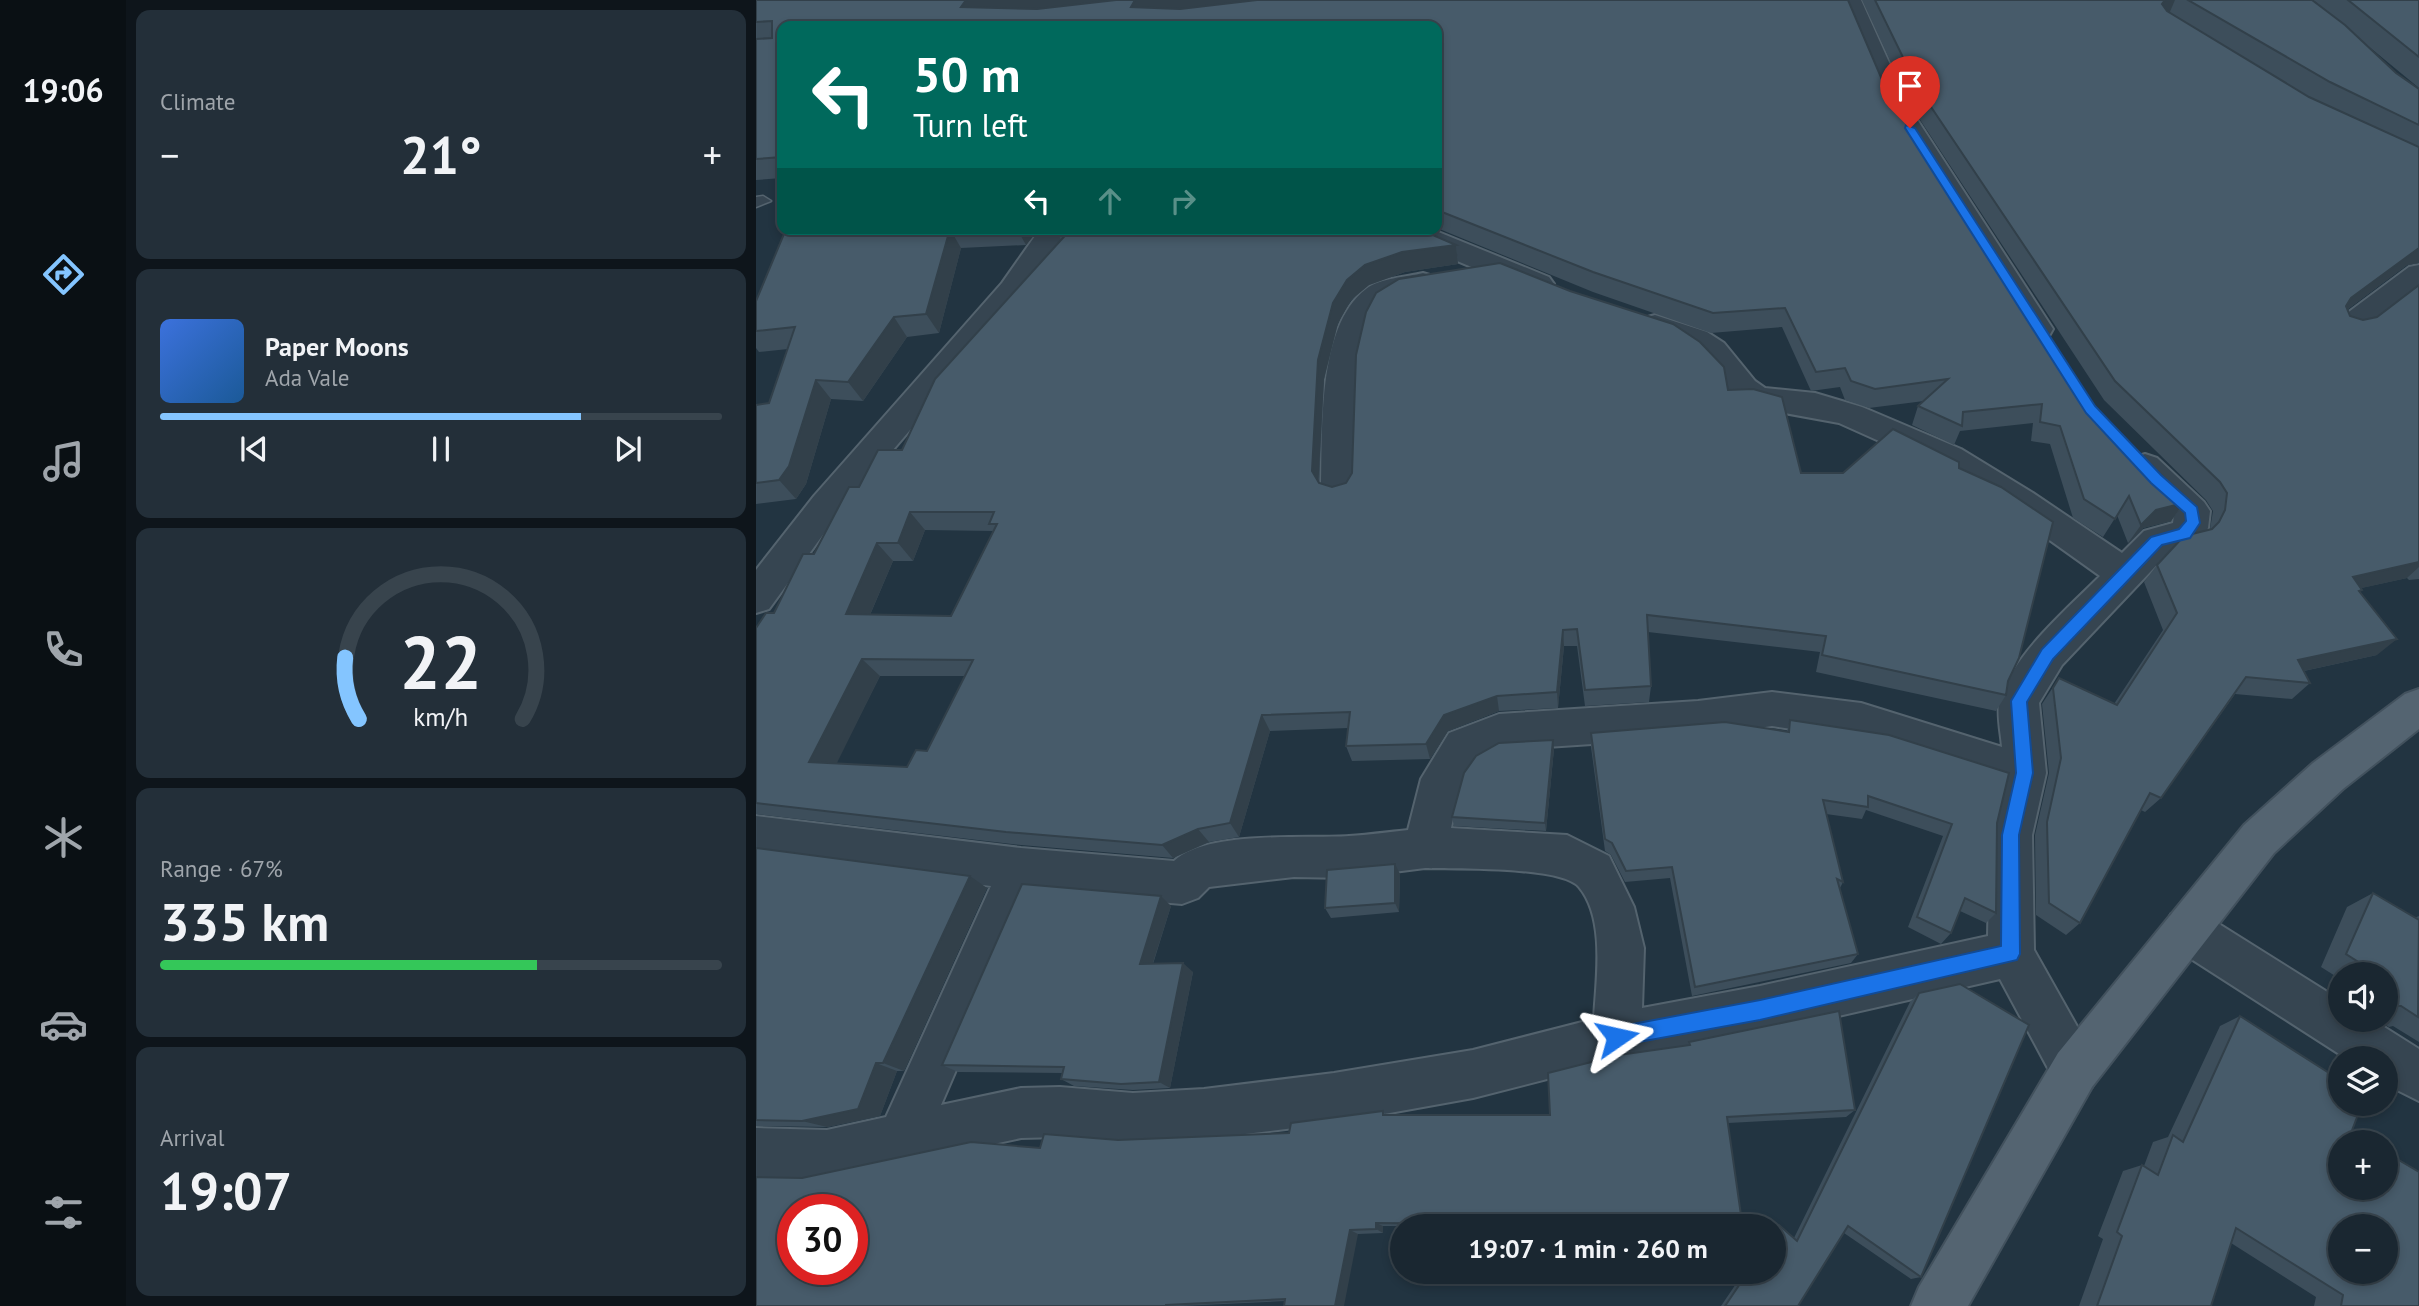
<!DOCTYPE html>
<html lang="en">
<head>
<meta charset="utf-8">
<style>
	body { margin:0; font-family:"PT Sans",sans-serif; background:#232f39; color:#f1f3f6; height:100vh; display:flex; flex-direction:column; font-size:26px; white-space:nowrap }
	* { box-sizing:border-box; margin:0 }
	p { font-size:23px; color:#9fa5ab }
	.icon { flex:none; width:38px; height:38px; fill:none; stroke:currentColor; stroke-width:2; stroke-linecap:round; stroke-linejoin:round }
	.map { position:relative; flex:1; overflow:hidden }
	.panel { display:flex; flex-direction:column; gap:10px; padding:10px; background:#0e151b; width:630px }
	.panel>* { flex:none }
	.hud { position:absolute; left:21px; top:21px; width:665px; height:214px; border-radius:14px; box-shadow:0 4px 10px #0003,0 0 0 2px #38444d; background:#00695c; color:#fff; overflow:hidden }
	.controls { position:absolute; left:1572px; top:962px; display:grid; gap:14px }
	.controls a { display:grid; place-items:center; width:70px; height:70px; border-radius:50%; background:#1a2731; box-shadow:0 4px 10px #0003,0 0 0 2px #38444d; font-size:35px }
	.speed { position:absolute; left:21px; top:1194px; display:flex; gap:14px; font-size:35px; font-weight:700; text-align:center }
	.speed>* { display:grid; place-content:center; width:91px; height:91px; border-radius:50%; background:#1a2731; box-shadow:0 4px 10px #0003,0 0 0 2px #38444d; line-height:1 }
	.speed .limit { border:10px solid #d22; background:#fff; color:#111 }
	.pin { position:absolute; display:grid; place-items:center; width:60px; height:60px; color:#fff; margin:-72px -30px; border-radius:50% 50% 50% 0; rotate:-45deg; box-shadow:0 0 7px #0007 }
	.pin .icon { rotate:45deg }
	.me { position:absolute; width:77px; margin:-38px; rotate:79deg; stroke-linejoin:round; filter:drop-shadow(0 0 5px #0008) }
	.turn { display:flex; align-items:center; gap:24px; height:147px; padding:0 21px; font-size:32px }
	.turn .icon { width:91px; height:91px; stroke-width:2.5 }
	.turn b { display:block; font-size:49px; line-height:60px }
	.lanes { display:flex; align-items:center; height:66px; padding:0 21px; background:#0003; justify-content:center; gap:35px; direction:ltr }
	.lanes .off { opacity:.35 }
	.big { font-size:52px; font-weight:700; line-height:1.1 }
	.panel .tile { flex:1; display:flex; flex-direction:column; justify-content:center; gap:10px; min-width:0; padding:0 24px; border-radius:14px; background:#232f39 }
	.panel .dial { align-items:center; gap:0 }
	.dial svg { height:182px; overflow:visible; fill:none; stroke:#38444d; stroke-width:7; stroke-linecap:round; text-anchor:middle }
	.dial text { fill:#f1f3f6; stroke:none }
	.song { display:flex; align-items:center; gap:21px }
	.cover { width:84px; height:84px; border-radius:10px; background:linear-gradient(135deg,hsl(220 70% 55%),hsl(210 70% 35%)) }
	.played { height:7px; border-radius:4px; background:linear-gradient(90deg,#84c5ff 75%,#38444d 75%) }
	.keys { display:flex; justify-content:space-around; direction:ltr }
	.heat { display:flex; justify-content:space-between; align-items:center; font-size:38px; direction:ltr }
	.charge { height:10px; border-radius:5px; background:linear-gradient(90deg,#34c759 67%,#38444d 0) }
	.trip { position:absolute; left:634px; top:1214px; width:396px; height:70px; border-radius:35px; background:#1a2731; box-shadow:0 4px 10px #0003,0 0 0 2px #38444d; font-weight:700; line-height:70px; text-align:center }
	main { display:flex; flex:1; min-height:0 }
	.tab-bar { display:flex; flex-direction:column; width:126px; justify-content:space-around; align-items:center; background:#0a1014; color:#9fa5ab }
	.tab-bar .icon { width:49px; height:49px }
	.tab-bar .on { color:#84c5ff }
	.tab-bar b { font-size:32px; color:#f1f3f6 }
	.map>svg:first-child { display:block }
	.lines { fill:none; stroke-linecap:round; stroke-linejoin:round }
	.service-casing { stroke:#54636e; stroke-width:3 }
	.minor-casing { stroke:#54636e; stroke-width:4 }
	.primary-casing { stroke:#42515d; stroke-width:4 }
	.service { fill:#364551; fill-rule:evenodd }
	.minor { fill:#364551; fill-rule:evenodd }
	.primary { fill:#546471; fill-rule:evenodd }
	.wall { fill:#3d4e5b; fill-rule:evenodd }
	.shaded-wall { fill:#32404a }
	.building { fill:#475b6a; stroke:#32404a; stroke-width:2; fill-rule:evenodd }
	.route { fill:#1a73e8; stroke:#114b97; stroke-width:2 }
</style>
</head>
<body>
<main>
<nav class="tab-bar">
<b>19:06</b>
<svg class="icon on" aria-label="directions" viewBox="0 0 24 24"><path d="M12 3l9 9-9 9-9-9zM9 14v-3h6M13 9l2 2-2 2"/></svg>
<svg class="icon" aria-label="music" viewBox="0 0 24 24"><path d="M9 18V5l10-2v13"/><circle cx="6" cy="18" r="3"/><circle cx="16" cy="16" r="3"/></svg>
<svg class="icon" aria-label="phone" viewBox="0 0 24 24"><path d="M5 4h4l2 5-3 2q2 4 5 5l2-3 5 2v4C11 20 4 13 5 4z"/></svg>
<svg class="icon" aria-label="climate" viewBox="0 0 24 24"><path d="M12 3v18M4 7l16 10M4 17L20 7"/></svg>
<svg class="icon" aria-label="car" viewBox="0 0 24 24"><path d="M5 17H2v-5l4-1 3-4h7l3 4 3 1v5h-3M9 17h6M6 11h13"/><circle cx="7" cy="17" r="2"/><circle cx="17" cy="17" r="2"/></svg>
<svg class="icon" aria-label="filters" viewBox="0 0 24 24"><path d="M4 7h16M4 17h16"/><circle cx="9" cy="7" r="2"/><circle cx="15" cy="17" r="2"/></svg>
</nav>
<section class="panel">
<div class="tile"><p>Climate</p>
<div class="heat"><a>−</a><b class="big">21°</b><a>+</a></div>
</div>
<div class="tile">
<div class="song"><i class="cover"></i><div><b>Paper Moons</b><p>Ada Vale</p></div></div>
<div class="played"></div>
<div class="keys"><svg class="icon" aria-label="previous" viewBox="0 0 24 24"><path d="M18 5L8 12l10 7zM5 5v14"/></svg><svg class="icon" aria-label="pause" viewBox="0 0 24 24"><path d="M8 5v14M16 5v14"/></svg><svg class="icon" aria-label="next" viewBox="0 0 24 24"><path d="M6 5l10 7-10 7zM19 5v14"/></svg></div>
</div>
<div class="tile dial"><svg viewBox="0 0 100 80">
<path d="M14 69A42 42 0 1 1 86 69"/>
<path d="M14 69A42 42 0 0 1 8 42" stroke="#84c5ff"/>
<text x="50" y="56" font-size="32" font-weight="700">22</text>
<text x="50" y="72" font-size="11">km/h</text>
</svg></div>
<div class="tile"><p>Range · 67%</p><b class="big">335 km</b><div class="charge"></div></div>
<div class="tile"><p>Arrival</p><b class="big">19:07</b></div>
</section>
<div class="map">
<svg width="1663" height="1306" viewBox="0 0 1663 1306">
	<rect width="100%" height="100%" fill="#223441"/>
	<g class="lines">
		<defs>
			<polygon id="service" points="7,196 15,201 0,207 0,197"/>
			<g id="minor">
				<polygon points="1083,0 1105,0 1153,107 1297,329 1293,336 1282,339 1271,336 1127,107"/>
				<polygon points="284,229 313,229 268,297 82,514 13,609 0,613 0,570 58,496 246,283"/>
				<polygon points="635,229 675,229 793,277 798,284 793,291 783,294 773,291 639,235"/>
				<polygon points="1663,265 1663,289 1604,334 1593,337 1582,334 1578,327 1582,320 1653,267"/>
				<path d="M667,273L677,276L682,283L677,290C663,294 643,293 631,303C591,334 600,443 599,490L594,499L582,503L570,499L565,490C567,434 560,327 610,289C624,278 650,277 667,273Z"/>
				<path d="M899,315L951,332L968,343L999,381L1009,388L1059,393L1106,407L1205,449L1277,493L1366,553L1388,531L1417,523L1418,515L1377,476L1372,467L1377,458L1389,454L1401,458L1448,502L1454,511L1452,528L1447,538L1441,544L1413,552L1306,665L1283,703L1290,773L1276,835L1278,950L1336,1053L1343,1070L1336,1087L1319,1094L1302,1087L1244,979L1004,1034L861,1061L717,1098L578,1123L448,1139L377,1143L304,1137L265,1138L71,1180L0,1178V1128L71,1130L130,1117L235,886L0,856V816L265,848L418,861C452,830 548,839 593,836C612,835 632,832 652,830L665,779L693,733L743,714L942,701L1016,692L1105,703L1246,747C1245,733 1240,712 1244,698C1260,652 1310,610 1344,576L1253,511L1181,467L1083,423L990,406L977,397L946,359L929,346L888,332L884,325L888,318ZM1016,726L1105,739L1246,784L1234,835L1232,936L1004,986L886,1008L888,948L878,907L853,856L811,835L695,828C704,789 703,766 744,750L942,737ZM669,868C699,869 805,866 823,887C850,919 840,981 838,1019L717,1050L578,1073L448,1089L377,1093L304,1087L265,1088L185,1105L277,891L426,904L442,898L453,887L538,877L591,878Z"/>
				<polygon points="1431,908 1447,914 1584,1000 1584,1020 1617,1020 1663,1049 1663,1101 1629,1084 1629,1059 1591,1059 1415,946 1408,930 1415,914"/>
			</g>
			<polygon id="primary" points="1663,689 1663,729 1587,789 1518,853 1336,1087 1212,1306 1155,1306 1163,1287 1302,1053 1488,825 1557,763 1649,694"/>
		</defs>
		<use href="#service" class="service-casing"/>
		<use href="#minor" class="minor-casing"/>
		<use href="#primary" class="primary-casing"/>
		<use href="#service" class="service"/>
		<use href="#minor" class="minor"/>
		<use href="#primary" class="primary"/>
	</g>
	<g class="wall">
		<polygon points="0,0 1092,0 1130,89 1330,400 1428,498 1428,503 1415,521 1387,528 1372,543 1361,515 1347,537 1317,518 1294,444 1275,441 1277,423 1204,431 1198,445 1156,425 1162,406 1168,401 1113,408 1089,400 1084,387 1055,391 1026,327 955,333 837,292 681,228 681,26 26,26 26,178 0,180"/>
		<polygon points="1106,0 1556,0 1571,11 1557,0 1663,0 1663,88 1600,36 1640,73 1663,89 1663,263 1651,265 1592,309 1594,316 1607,320 1621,317 1663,285 1663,579 1653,580 1651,578 1605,588 1606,590 1603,592 1621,655 1548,671 1554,683 1536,699 1479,694 1405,798 1389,812 1385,810 1324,923 1310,935 1280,915 1279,835 1293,773 1286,704 1303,678 1358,704 1407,630 1388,582 1401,565 1454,529 1457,511 1450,500 1348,400 1155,106"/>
		<polygon points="30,229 283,229 270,245 205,248 183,333 151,337 107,401 75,399 50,484 40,499 0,504 0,405 13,403 32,349 3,352 0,348 0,301"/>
		<path d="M300,229H663L700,245L702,264L649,272L613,285L595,300L582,323L568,379L563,482L576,487L972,390L1045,473H1087L1203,468L1252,681L1250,695L1240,711L1060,672L1064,652L892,632L895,686L893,702L829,706L821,646H808L802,708L743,711L692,731L674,759L596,761L590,746L592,728L514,731L483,837L453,842L417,858L265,845L0,814V628L18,613L103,487L146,450L305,240ZM169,530L238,531L195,616L114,615L137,561H157ZM124,676H209L171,751L151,767L80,763Z"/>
		<polygon points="1034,720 1241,823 1240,913 1230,923 1204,911 1195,933 1185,944 1152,927 1187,836 1110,810 1106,819 1070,814 1087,882 1084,888 1102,954 1095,963 936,996 914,878 869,882 855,855 849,851 835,747 835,733 1031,731"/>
		<polygon points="798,749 790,831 698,826 696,817"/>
		<polygon points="0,848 231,888 148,1071 141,1071 124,1116 71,1127 0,1126"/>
		<polygon points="644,874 643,912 575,918 569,908"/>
		<polygon points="1617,893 1658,918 1663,916 1663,1042 1637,1026 1633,1027 1622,1020 1629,1020 1629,975 1584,975 1584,979 1565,967 1591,907"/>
		<polygon points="415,906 397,964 437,972 414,1088 377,1090 318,1086 305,1079 307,1073 202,1072 186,1065"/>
		<polygon points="1163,993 1165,1277 1155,1279 1088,1233 1042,1306 965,1306 988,1272 1017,1272 1017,1229 1023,1225 1038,1238 1154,1002"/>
		<polygon points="1484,1016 1595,1133 1663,1306 1558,1306 1560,1297 1475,1243 1455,1306 1323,1306 1347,1239 1342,1236 1367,1171 1386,1165 1388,1166 1397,1142 1412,1137 1464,1026"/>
		<polygon points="933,1042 1099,1110 1090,1117 972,1123 986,1222 981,1225 962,1227 627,1226 627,1233 602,1234 529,1301 425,1306 0,1306 46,1178 284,1148 362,1140 533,1133 627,1111 630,1115 794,1115 932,1045"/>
	</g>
	<g class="shaded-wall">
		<polygon points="210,0 373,0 214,26 205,7"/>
		<polygon points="379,0 504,0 396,16 375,7"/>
		<polygon points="1409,0 1419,0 1413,14 1406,4"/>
		<polygon points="475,21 476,26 439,26"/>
		<polygon points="194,229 205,248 183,333 170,314"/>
		<polygon points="261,229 283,229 270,245"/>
		<polygon points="700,245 702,264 649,272 613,285 595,300 582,323 568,379 562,490 556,471 562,360 577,303 591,280 609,265 646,252"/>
		<polygon points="1663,248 1663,263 1651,265 1580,318 1595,298"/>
		<polygon points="138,317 151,337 107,401 92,382"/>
		<polygon points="60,380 75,399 50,484 40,499 23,480"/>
		<polygon points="1428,503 1415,521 1387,528 1372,543 1385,525 1400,510"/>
		<polygon points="154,512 169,530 157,561 142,543"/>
		<polygon points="121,543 137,561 107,631 90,614"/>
		<polygon points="1663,562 1663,567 1651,578 1579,594 1597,577"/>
		<polygon points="807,630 808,646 802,708 801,692"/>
		<polygon points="1641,639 1621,655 1524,676 1542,660"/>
		<polygon points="106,659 124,676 74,777 53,762"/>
		<polygon points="741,696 743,711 692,731 674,759 670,744 688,715"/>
		<polygon points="506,715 514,731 483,837 474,823"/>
		<polygon points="797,740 798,749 790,831 789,823"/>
		<polygon points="442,829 453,842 417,858 406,845"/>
		<polygon points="639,864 644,874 643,912 639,903"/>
		<polygon points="214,876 231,888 148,1071 127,1063"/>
		<polygon points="405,896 415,906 394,972 384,964"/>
		<polygon points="427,963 437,972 414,1088 403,1082"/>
		<polygon points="120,1063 141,1071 124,1116 71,1127 46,1121"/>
		<polygon points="620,1223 627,1226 627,1233 620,1229"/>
		<polygon points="594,1230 602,1234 588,1306 579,1306"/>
	</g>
	<g class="building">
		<polygon points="0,0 210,0 205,7 281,9 360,0 379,0 375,7 424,9 501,0 1092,0 1130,89 1330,400 1428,498 1428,503 1400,510 1385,525 1373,496 1359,519 1328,499 1304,426 1284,422 1286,404 1207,412 1206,426 1162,406 1192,379 1119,389 1095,381 1089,368 1060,372 1029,308 957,313 837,272 681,210 681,26 469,26 475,21 439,26 26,26 26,157 0,159 0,39 16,38 16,21 0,22"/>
		<polygon points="1119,0 1409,0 1406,4 1411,11 1553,97 1663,147 1663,248 1595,298 1590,306 1594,316 1607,320 1621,317 1663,285 1663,562 1597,577 1606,590 1603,591 1641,639 1542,660 1554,683 1490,677 1405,798 1394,793 1324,923 1293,903 1291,822 1305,758 1297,688 1303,678 1361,705 1421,613 1401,565 1428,536 1456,529 1463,522 1469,510 1471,493 1464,482 1359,381 1161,86"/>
		<polygon points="1432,0 1556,0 1589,25 1640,73 1663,89 1663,125 1574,82"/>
		<polygon points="1592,0 1663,0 1663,57"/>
		<polygon points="30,229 194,229 170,314 138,317 92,382 60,380 33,466 23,480 0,483 0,405 13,403 39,327 0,331 0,301"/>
		<path d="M315,229H663L700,245L646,252L609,265L591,280L577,303L562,360L556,471L563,483L576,487L590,483L596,473L600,355L610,312L620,293L643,279L744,263L814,291L917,324L944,342L968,367L972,390L997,389L1026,397L1045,473H1087L1137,429L1203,462V468L1245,487L1297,522L1263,658L1252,681L1250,695L1066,655L1070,636L891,615L895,686L829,690L821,629L807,630L801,692L741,696L688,715L670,744L590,746L594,712L506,715L474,823L442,829L406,845L250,832L0,803V628L10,613H18L47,554H58L93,487H103L122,450H146L179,379ZM154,512H238L233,524H241L195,616L90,614L121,543H142ZM106,659L217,660L171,751L160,750L151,767L53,762Z"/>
		<polygon points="1034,720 1133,735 1253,773 1241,823 1240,913 1209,898 1195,933 1161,917 1196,824 1112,796 1112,807 1067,800 1087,882 1081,879 1102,954 939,987 916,867 870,871 856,843 849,839 835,733 969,722 1033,732"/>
		<polygon points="797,740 789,823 696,817 708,773 720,756 743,743"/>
		<polygon points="0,848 214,876 127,1063 120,1063 102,1109 46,1121 0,1120"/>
		<polygon points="639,864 639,903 569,908 571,870"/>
		<polygon points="266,884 405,896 384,964 427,963 403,1082 365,1084 305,1079 308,1067 186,1065"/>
		<polygon points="1617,893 1663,920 1662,1017 1645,1006 1629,1006 1629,975 1623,975 1590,954"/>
		<polygon points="1204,984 1273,1025 1165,1277 1092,1226 1042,1306 969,1306 992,1272 1017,1272 1017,1235 1023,1225 1041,1241 1163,993"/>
		<path d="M1083,1011L1099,1110L971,1117L986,1222L926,1227H760V1224L620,1223V1229L594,1230L579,1306H528L529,1299L410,1305V1306H0V1177L46,1178L215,1142L284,1148L288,1134L362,1140L533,1133L535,1123L627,1111V1115H794L792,1073L863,1055L934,1045L933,1042ZM37,1209H96V1269H37Z"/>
		<path d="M1484,1016L1584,1080V1104H1606L1595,1133L1612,1143H1584V1188H1629V1152L1663,1172V1306H1585L1587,1295L1480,1228L1455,1306H1341L1366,1236L1361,1232L1386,1165L1402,1175L1417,1135L1427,1142ZM1584,1227H1629V1272H1584Z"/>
	</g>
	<polygon class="route" points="1150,125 1159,128 1339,406 1405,475 1441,507 1444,523 1434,538 1406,545 1297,659 1271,702 1277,773 1263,835 1264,954 1261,960 1004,1020 861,1046 854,1044 851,1037 854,1030 861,1027 1004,1000 1245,946 1246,835 1260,773 1255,701 1286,649 1395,537 1423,529 1430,521 1429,513 1395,483 1330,413 1149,128"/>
</svg>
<div class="controls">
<a><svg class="icon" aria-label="sound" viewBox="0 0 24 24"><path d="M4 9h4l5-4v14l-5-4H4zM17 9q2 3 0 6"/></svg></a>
<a><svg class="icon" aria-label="layers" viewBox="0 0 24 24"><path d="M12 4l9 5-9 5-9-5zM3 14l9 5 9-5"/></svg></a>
<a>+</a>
<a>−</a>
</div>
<div class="speed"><div class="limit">30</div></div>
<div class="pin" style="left:1154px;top:128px;background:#d93025"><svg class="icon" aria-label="arrive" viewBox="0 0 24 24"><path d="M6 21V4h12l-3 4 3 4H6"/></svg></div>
<svg class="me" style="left:861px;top:1037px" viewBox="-20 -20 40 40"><path d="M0-17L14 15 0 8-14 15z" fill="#1a73e8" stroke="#fff" stroke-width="4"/></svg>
<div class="trip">19:07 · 1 min · 260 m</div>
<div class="hud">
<div class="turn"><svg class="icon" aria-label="left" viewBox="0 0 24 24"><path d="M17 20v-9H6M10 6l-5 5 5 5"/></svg><div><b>50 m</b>Turn left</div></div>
<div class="lanes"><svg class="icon" aria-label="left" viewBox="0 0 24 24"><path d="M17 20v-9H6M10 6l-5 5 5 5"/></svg><svg class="icon off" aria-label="ahead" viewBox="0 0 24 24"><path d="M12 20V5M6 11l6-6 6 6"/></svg><svg class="icon off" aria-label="right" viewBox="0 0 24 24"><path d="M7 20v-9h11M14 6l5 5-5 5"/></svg></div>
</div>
</div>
</main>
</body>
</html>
